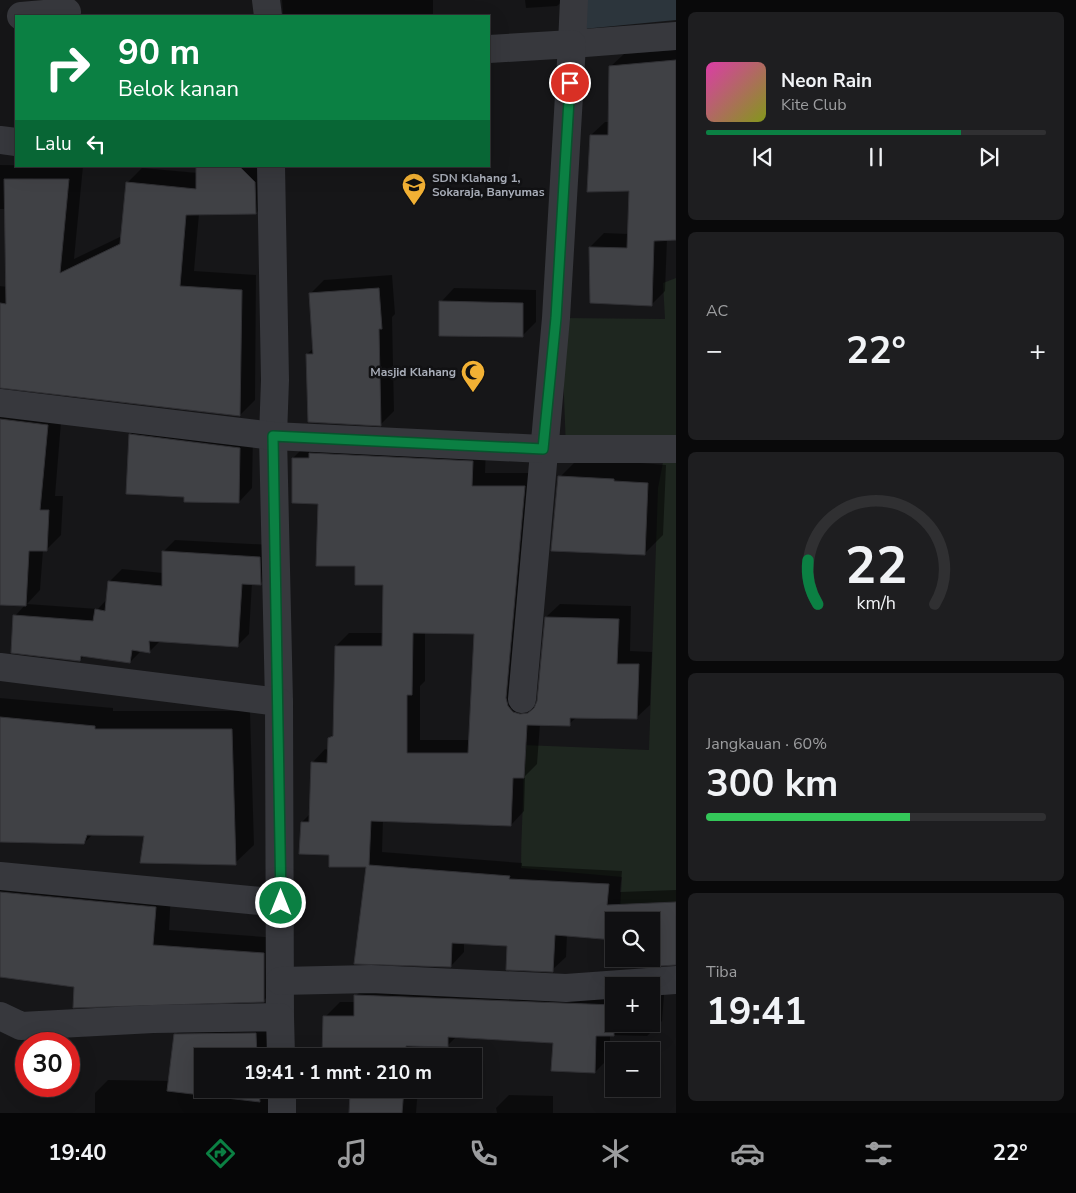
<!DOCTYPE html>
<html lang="id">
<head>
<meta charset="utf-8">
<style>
	body { margin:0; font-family:"Nunito Sans",sans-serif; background:#1e1e20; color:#f1f3f6; height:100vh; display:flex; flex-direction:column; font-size:19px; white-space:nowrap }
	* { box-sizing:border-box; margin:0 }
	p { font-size:16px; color:#9c9d9f }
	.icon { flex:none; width:28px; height:28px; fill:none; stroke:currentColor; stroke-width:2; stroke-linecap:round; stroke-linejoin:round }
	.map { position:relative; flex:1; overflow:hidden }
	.sheet { display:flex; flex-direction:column; gap:12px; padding:12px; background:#09090a; width:400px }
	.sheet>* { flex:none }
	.hud { position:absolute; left:15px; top:15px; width:475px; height:152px; border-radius:0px; box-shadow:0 5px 20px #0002,0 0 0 1px #303032; background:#0b8043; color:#fff; overflow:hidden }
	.fabs { position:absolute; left:605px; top:912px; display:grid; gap:10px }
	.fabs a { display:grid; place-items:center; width:55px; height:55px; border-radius:0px; background:#101012; box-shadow:0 5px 20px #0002,0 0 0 1px #303032; font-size:25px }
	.speed { position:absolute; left:15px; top:1032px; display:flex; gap:10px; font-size:25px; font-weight:700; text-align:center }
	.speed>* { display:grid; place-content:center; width:65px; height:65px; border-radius:50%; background:#101012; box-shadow:0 5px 20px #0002,0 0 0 1px #303032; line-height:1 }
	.speed .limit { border:8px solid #d22; background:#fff; color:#111 }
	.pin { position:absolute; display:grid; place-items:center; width:42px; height:42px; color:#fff; margin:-21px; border:2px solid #fff; border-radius:50%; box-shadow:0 1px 5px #0007 }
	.me { position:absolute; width:55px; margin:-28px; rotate:0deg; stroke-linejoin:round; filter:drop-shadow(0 0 4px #0008) }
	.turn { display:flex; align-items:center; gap:18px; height:105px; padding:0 20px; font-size:22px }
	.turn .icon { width:65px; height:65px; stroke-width:2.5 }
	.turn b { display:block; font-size:35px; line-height:42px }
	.then { display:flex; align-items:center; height:48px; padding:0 20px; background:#0003; gap:10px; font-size:19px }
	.big { font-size:38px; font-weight:700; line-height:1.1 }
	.sheet .card { flex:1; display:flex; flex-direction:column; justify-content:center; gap:8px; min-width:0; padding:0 18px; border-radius:8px; background:#1e1e20 }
	.sheet .dial { align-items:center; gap:0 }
	.dial svg { height:130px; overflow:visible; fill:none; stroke:#303032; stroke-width:7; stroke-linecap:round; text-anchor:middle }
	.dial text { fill:#f1f3f6; stroke:none }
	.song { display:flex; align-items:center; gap:15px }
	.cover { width:60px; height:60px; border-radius:8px; background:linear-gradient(135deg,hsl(320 70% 55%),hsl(70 70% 35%)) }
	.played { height:5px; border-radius:2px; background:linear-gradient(90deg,#0b8043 75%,#303032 75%) }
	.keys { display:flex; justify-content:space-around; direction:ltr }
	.heat { display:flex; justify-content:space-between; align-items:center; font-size:28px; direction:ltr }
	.charge { height:8px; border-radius:4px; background:linear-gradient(90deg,#34c759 60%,#303032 0) }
	.trip { position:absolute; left:194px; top:1048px; width:288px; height:50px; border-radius:0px; background:#101012; box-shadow:0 5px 20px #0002,0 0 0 1px #303032; font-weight:700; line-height:50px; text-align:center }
	.tabs { display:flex; height:80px; justify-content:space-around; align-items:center; background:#060607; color:#9c9d9f }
	.tabs .icon { width:35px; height:35px }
	.tabs .active { color:#0b8043 }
	.tabs b { font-size:22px; color:#f1f3f6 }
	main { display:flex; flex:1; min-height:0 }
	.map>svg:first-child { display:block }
	.green { fill:#1e261f }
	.water { fill:#2c353c }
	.shadow { fill:#0007; fill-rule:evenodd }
	.building { fill:#404145; stroke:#303034; fill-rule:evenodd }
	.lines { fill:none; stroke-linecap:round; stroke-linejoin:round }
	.minor { stroke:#37383d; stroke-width:28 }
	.route-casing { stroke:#07532c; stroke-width:12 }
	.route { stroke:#0b8043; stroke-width:9 }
	.labels { text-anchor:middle; stroke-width:5; stroke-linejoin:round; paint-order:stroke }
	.poi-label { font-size:12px; font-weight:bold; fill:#a8adb8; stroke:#111113; text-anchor:start }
</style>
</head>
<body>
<main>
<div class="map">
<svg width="676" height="1113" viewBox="0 0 676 1113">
	<rect width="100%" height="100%" fill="#161618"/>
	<path class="green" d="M676,278V916L620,909L622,877L521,868C521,826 525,786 523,745L649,750L658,488L664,457L566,449L561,318L665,319L663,283Z"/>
	<polygon class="water" points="583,0 676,0 676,20 583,29"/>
	<g class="shadow">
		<polygon points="282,0 433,0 433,16 283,16"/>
		<polygon points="525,0 564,0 557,6 526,8"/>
		<polygon points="676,50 676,239 667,239 665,291 651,305 591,302 590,247 604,233 629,234 630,190 591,135 605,122 609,122 610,67 624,54"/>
		<polygon points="0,165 83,166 74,259 122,236 127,183 142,168 198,173 197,166 269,166 271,198 256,213 199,214 194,271 256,275 255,400 240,415 0,386 0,286 7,287 6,209 0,209"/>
		<polygon points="392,275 395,314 392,317 394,411 381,424 307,354 314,348 310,294 324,280"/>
		<polygon points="454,288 536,290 536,322 522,336 441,302"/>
		<polygon points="0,392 62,410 55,496 63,496 61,535 46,550 43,550 40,590 27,604 98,609 108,598 110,581 122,569 163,573 163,552 175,540 272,545 272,572 260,584 252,583 249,634 237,646 161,640 150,651 142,650 130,662 85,655 80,660 15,616 25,605 0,604"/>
		<polygon points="144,421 253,434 252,488 239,502 185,496 130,435"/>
		<path d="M306,445L486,448L485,473H538L527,699L537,701L546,617L560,604L631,606L630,651L652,652L650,705L636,718L577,717L569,724H540L537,764L525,776L524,811L511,825L383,820L382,852L522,863V866L622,871L620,892L676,890V963L646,965L645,959H651V921H614L567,935L566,957L552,970L509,944L464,942V952L451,966L367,866L330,854L302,822L310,814L312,763L325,749L329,750V738L334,734L336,646L349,633H384L385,584L357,565L293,458ZM425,632H475L470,740H420V686L425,681Z"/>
		<polygon points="579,458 666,465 663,535 644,554 560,477"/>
		<polygon points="0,698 113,708 113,711 250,711 254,845 235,863 146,835 93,834 84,843 0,841"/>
		<polygon points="0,869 171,891 169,930 279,938 280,985 264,1000 75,986 0,976"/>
		<polygon points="371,980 614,990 614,1024 651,1024 651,986 665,983 662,1021 647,1036 610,1035 610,1057 595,1072 554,1041 457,1036 447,1046 420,1045 420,1056 323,1056 325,1017 340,1002 356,1002 356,996"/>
		<polygon points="268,1021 270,1056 202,1056 202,1089 279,1089 287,1113 95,1113 95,1093 108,1080 170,1081 175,1035 188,1022"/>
		<polygon points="322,1089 418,1089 416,1113 351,1113 351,1092 322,1091"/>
		<polygon points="509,1095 553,1096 553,1113 497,1113 496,1108"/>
	</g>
	<g class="building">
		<polygon points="676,60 676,240 654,241 652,306 590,303 589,247 627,248 629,191 587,192 590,135 608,135 609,66"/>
		<polygon points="196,166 239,166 255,182 256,214 186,215 180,286 242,290 240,416 0,388 0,303 6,304 4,179 69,179 60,273 120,244 126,182 196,189"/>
		<polygon points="379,288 382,329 379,329 381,426 308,422 306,354 313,354 309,293"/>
		<polygon points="439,301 523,303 523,337 439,336"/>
		<polygon points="0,419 48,425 40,510 49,510 47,551 29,551 26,606 0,605"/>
		<polygon points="129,434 240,448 239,503 184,502 184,497 126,494"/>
		<path d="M309,453L473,461L472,486H525L506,698L508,706L513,712L520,714L528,713L534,708L537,701L545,617L619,619L617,664H639L637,719L570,718V726L527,725L524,778H513L511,826L371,821L369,865L510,876L509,879L609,884L607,905L676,902V965L644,967V959H651V921H614V940L555,935L553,972L506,970L507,946L452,943L451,967L354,964L366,867H329V855L299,854L301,822H309L311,762L327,763L328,738L333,736L335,646H382L383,585H355V566H316L318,504L292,503V458H309ZM413,633L474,634L468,753H407V695H412Z"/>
		<polygon points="558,476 614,479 614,481 648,483 645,555 551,551"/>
		<polygon points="162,551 260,557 261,585 242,584 238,647 149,641 150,653 132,650 130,663 81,656 80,661 11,653 13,615 93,621 95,609 105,611 108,581 162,586"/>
		<polygon points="0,717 95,726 95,729 232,729 236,865 140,863 144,836 87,835 84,844 0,842"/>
		<polygon points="0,892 156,907 153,945 264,953 264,1002 73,1008 74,987 0,977"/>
		<polygon points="354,995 614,1005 614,1036 596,1036 595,1073 551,1071 553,1043 448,1037 448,1047 406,1046 406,1056 322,1056 323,1016 354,1016"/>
		<polygon points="256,1033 257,1056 202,1056 202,1089 259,1089 260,1102 167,1091 174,1034"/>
		<polygon points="321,1089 404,1089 402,1113 349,1113 350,1093 321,1092"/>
	</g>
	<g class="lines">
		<g class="minor">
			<polyline points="266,0 268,16"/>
			<polyline points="574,0 572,44 676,36"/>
			<polyline points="21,16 67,12"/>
			<polyline points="489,49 572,44 556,318 522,699"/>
			<polyline points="0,140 16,142"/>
			<polyline points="271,166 275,380 273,436 279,702"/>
			<polyline points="0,403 273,436 543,449 676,449"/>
			<polyline points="0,667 279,702 280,1017"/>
			<polyline points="0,876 281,903"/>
			<polyline points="280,981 371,979 566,988 676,980"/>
			<polyline points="0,1016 21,1026 153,1019 280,1017 281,1056"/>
			<polyline points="282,1089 282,1113"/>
		</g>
	</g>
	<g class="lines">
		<defs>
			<polyline id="route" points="281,903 273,436 543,449 556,318 570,83"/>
		</defs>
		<use href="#route" class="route-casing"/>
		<use href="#route" class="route"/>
	</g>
	<defs>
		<symbol id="school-pin" viewBox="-11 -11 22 30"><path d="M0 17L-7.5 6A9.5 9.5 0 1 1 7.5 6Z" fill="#f2b134" stroke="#111113"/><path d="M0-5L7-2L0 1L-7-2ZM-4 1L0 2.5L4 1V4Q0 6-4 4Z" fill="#111"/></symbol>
		<symbol id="mosque-pin" viewBox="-11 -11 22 30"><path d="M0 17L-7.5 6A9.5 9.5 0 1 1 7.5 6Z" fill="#f2b134" stroke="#111113"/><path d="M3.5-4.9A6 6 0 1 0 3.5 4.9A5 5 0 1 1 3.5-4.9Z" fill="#111"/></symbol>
	</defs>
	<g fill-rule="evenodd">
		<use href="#school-pin" x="400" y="171" width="28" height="38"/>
		<use href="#mosque-pin" x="459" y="358" width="28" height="38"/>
	</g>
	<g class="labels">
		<g class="poi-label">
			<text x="432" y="182">SDN Klahang 1,<tspan x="432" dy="14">Sokaraja, Banyumas</tspan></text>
			<text x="456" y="376" text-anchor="end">Masjid Klahang</text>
		</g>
	</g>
</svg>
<div class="fabs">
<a><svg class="icon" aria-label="search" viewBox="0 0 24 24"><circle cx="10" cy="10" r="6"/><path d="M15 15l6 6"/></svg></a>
<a>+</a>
<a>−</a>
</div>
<div class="speed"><div class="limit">30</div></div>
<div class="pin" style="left:570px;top:83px;background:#d93025"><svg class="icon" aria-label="arrive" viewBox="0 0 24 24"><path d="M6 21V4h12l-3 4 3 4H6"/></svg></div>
<svg class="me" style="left:281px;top:903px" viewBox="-20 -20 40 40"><circle r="17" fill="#0b8043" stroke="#fff" stroke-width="3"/><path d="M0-11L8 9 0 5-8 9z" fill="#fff"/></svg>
<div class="trip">19:41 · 1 mnt · 210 m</div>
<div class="hud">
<div class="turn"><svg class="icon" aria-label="right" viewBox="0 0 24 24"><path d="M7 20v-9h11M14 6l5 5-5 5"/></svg><div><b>90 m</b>Belok kanan</div></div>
<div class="then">Lalu<svg class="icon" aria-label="left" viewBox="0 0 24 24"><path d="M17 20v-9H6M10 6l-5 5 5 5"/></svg></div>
</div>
</div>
<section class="sheet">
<div class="card">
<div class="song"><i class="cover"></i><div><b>Neon Rain</b><p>Kite Club</p></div></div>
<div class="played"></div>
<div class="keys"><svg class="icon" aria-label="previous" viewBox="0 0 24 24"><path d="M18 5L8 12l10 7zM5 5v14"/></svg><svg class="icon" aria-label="pause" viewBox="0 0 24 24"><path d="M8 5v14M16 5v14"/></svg><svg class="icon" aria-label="next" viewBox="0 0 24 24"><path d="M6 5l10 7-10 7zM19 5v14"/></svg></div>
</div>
<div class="card"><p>AC</p>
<div class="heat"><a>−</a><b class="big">22°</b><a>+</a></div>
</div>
<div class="card dial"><svg viewBox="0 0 100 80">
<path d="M14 69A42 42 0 1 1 86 69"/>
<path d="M14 69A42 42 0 0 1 8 42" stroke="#0b8043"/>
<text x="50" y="56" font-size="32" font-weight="700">22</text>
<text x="50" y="72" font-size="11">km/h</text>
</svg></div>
<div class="card"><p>Jangkauan · 60%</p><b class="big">300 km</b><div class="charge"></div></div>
<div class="card"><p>Tiba</p><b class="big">19:41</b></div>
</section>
</main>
<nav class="tabs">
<b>19:40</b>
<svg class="icon active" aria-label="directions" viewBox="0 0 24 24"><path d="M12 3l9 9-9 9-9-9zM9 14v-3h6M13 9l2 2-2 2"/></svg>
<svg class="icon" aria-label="music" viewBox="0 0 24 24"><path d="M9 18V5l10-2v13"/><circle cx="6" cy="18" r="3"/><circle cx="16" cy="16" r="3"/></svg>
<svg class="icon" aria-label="phone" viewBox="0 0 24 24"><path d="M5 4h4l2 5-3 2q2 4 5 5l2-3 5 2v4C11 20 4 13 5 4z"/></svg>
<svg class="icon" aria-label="climate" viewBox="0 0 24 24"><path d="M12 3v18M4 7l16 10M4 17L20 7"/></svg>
<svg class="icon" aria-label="car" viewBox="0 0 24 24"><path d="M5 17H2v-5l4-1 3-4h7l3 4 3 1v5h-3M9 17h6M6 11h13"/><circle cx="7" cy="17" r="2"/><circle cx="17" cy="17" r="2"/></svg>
<svg class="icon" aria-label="filters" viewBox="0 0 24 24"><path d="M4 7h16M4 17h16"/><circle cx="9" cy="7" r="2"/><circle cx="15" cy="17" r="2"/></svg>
<b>22°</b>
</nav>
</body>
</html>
